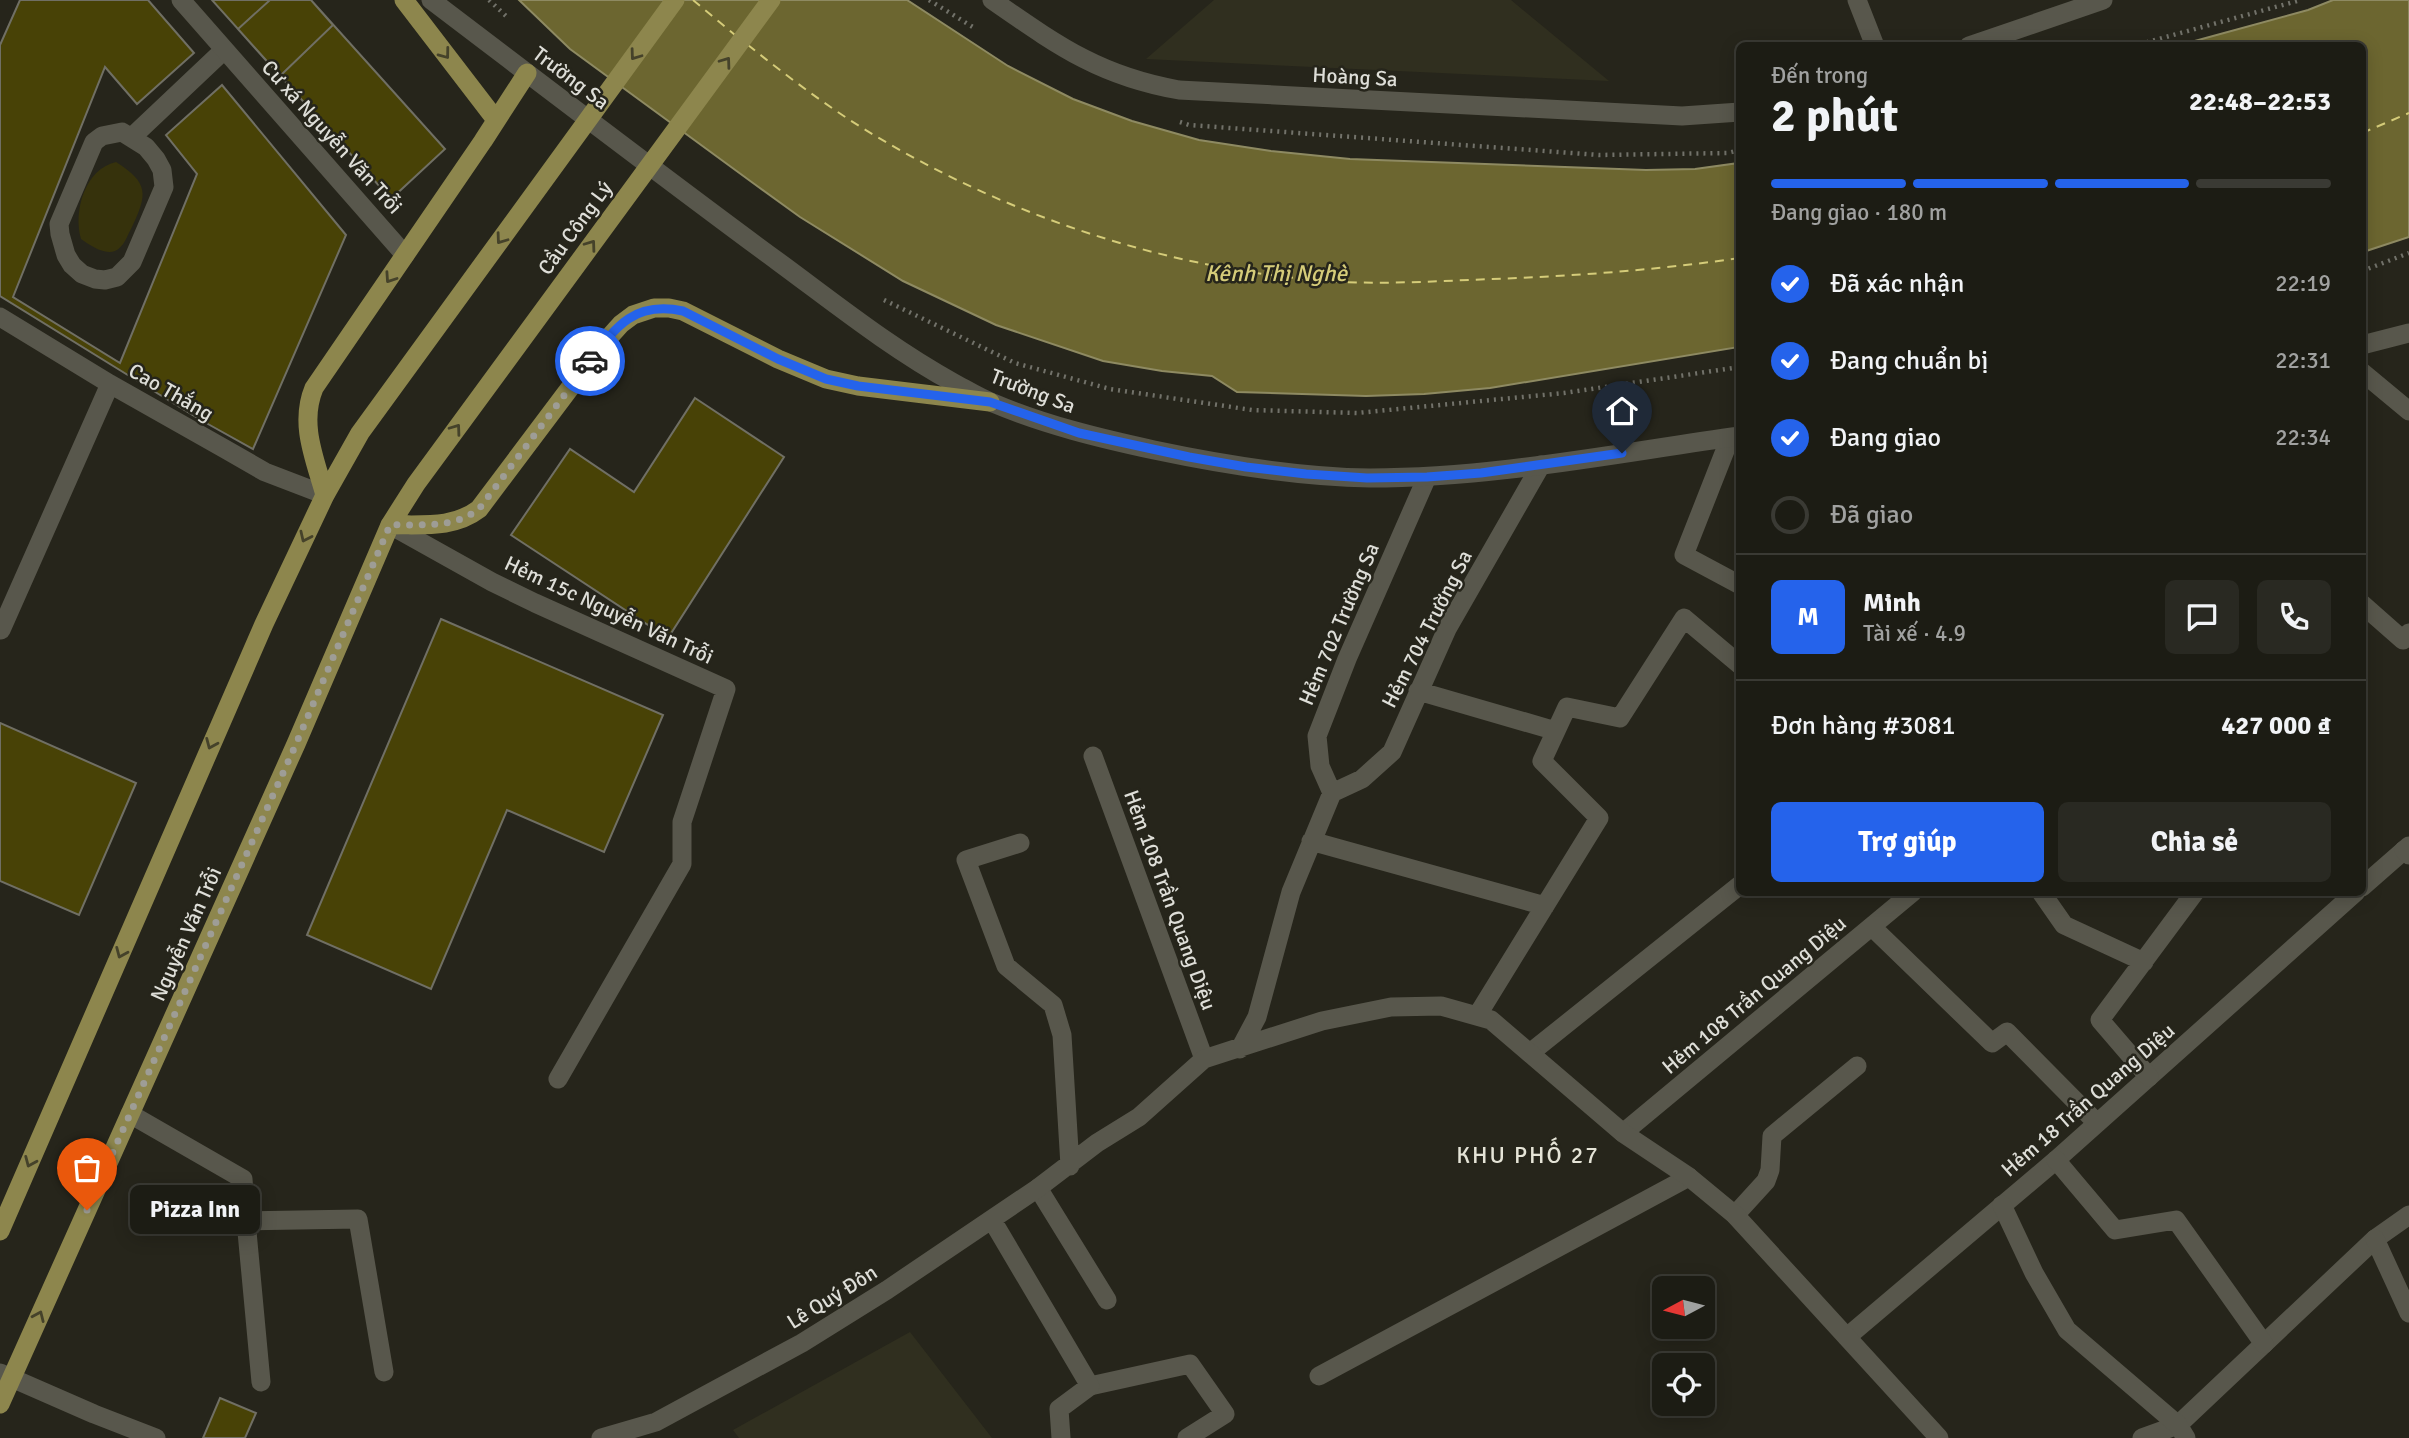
<!DOCTYPE html>
<html lang="vi">
<head>
<meta charset="utf-8">
<style>
	body { margin:0; font-family:Signika,sans-serif; background:#292922; color:#f1f3f6; height:100vh; display:flex; flex-direction:column; font-size:26px; white-space:nowrap }
	* { box-sizing:border-box; margin:0 }
	p { font-size:23px; color:#a0a1a0 }
	.icon { flex:none; width:38px; height:38px; fill:none; stroke:currentColor; stroke-width:2; stroke-linecap:round; stroke-linejoin:round }
	.map { position:relative; flex:1; overflow:hidden }
	.panel { position:absolute; left:1736px; top:42px; width:630px; height:854px; display:flex; flex-direction:column; background:#1c1c14; border-radius:10px; box-shadow:0 4px 18px #0003,0 0 0 2px #3a3a34 }
	.panel>* { flex:none }
	.needle { width:46px; rotate:263deg }
	.buttons { position:absolute; left:1652px; top:1276px; display:grid; gap:14px }
	.buttons a { display:grid; place-items:center; width:63px; height:63px; border-radius:10px; background:#1c1c14; box-shadow:0 4px 18px #0003,0 0 0 2px #3a3a34; font-size:35px }
	.pin { position:absolute; display:grid; place-items:center; width:60px; height:60px; color:#fff; margin:-72px -30px; border-radius:50% 50% 50% 0; rotate:-45deg; box-shadow:0 0 7px #0007 }
	.pin .icon { rotate:45deg }
	.courier { position:absolute; display:grid; place-items:center; width:70px; height:70px; margin:-35px; border:5px solid #2563eb; border-radius:50%; background:#fff; color:#222; box-shadow:0 2px 9px #0007 }
	.bubble { position:absolute; height:49px; border-radius:10px; background:#1c1c14; box-shadow:0 4px 18px #0003,0 0 0 2px #3a3a34; font-size:23px; font-weight:800; line-height:49px; text-align:center }
	.overview em { font-style:normal; font-weight:800 }
	.overview div { display:flex; flex-direction:column-reverse }
	.overview { display:flex; align-items:center; justify-content:space-between; height:119px; padding:0 35px }
	h1 { font-size:46px; font-weight:800; line-height:52px }
	.bar { display:grid; grid-template-columns:repeat(4,1fr); gap:10px 7px; align-content:center; height:84px; padding:0 35px }
	.bar i { height:9px; border-radius:5px; background:#3a3a34 }
	.bar .current { background:#2563eb }
	.bar p { grid-column:span 4 }
	.line { display:flex; align-items:center; gap:18px; padding:0 35px; border-top:2px solid #3a3a34 }
	.line div { flex:1 }
	.round { display:grid; place-items:center; flex:none; width:74px; height:74px; border-radius:10px; background:#292922 }
	ol { padding:0 35px; list-style:none }
	li { display:flex; align-items:center; gap:21px; height:77px }
	li p { margin-inline-start:auto }
	li .icon { padding:7px; border-radius:50%; background:#2563eb; color:#fff; stroke-width:4 }
	li:last-child { color:#a0a1a0 }
	li i { width:38px; height:38px; border:4px solid #3a3a34; border-radius:50% }
	.button { display:flex; gap:14px; margin-top:auto; padding:14px 35px }
	.button a { flex:1; height:80px; border-radius:10px; background:#2563eb; color:#fff; font-size:28px; font-weight:800; line-height:80px; text-align:center }
	.button a+a { background:#292922; color:#f1f3f6 }
	.map>svg:first-child { display:block }
</style>
</head>
<body>
<div class="map">
<svg width="2409" height="1438" viewBox="0 0 2409 1438">
	<rect width="100%" height="100%" fill="#26251b"/>
	<!-- built -->
	<path fill="#302f1f" d="M1214,0H1511L1609,81L1146,59Z
		M910,1332L992,1438H739L733,1430Z"/>
	<!-- green -->
	<path fill="#36320c" d="M116,162C149,183 148,194 131,229C127,236 124,247 115,251C103,255 90,245 81,239C73,211 85,169 116,162Z"/>
	<!-- water -->
	<path fill="#6c6630" stroke="#8e8a62" stroke-width="2" d="M519,0H907L1008,66L1073,99L1132,121L1199,140L1271,151L1350,159L1646,170L1695,169L1739,163V347L1490,388L1424,394L1366,396L1237,392L1212,376L1162,371L1103,361L996,325L903,281L800,217L753,183L570,49Z
		M2333,0H2409V237L2363,252L2362,46L2180,45L2308,10Z"/>
	<g fill="none" stroke-linecap="round" stroke-linejoin="round">
		<!-- ferry -->
		<path stroke="#d5cc79" stroke-width="2" stroke-dasharray="9 7" stroke-linecap="butt" d="M693,0L735,35
			M748,45C793,81 841,117 891,145C1025,222 1173,269 1327,281C1382,285 1437,281 1492,279C1575,276 1657,270 1740,258
			M2362,133L2409,113"/>
	</g>
	<!-- building -->
	<path fill="#484206" stroke="#706f64" stroke-width="2" d="M20,0H148L194,53L137,104L105,67L13,297L120,363L197,174L166,135L222,85L346,235L253,449L199,419L0,296V45Z
		M212,0H311L445,149L391,199Z
		M270,0H311L333,25L280,76L238,29Z
		M695,398L784,457L668,638L511,535L570,449L634,492Z
		M441,619L663,715L604,852L507,810L431,989L307,935Z
		M0,723L136,783L79,915L0,881Z
		M220,1398L256,1413L245,1438H203Z"/>
	<g fill="none" stroke-linecap="round" stroke-linejoin="round">
		<!-- path -->
		<path stroke="#72726a" stroke-width="4.5" stroke-dasharray="2 5" stroke-linecap="butt" d="M489,0L506,16
			M929,0L976,29
			M2133,46L2301,0
			M1180,122L1189,125L1599,155L1728,153L1740,150
			M2362,271L2409,253
			M884,300L1015,363L1110,389L1252,410L1357,413L1564,393L1740,367"/>
		<!-- service -->
		<path stroke="#58574c" stroke-width="19" d="M1857,0L1875,46
			M122,132L146,147L156,159L162,170L164,187L132,262L117,277L105,280L95,279L82,274L72,265L66,255L60,234L59,224L94,142L102,136Z
			M132,137L224,50
			M0,317L110,384L225,449L265,472L325,495
			M2362,372L2409,411
			M1,630L110,384
			M1093,756L1204,1059
			M2362,887L2409,846
			M1872,927L1992,1043L2007,1032L2097,1123
			M1530,1053L1740,885
			M1623,1133L1913,892
			M1038,1188L1107,1300
			M1735,1215L1766,1181L1770,1170L1772,1136L1857,1066
			M246,1221L261,1382
			M1847,1337L2056,1160L2356,892
			M1319,1376L1689,1177
			M1090,1386L1190,1364L1225,1414L1187,1438
			M2142,1438L2178,1425L2375,1239L2409,1215"/>
		<!-- minor -->
		<path stroke="#58574c" stroke-width="19" d="M181,0L405,255
			M1730,438L1684,555L1740,585
			M390,525L492,582L535,603L726,689L682,822V864L558,1079
			M2362,604L2403,640L2409,633
			M1418,691L1556,731
			M1332,793L1362,779L1392,752L1447,629L1541,465
			M1332,793L1320,766L1317,736L1347,659L1427,477
			M1311,841L1545,906
			M1020,843L966,860L1006,966L1053,1005L1062,1035L1070,1166
			M2404,850L2409,855
			M2041,892L2064,925L2144,962
			M1477,1016L1599,818L1542,761L1567,707L1620,718L1684,618L1740,665
			M1240,1049L1257,1017L1291,892L1332,793
			M2149,1077L2100,1020L2195,892
			M130,1114L243,1179L246,1221L358,1219L384,1372
			M2056,1160L2115,1230L2176,1220L2264,1344
			M2002,1205L2034,1273L2067,1330L2178,1425L2186,1438
			M992,1220L1090,1386L1059,1409L1061,1438
			M2375,1239L2409,1313
			M601,1438L656,1422L802,1343L887,1290L1038,1188L1097,1143L1139,1117L1204,1059L1322,1021L1391,1007L1441,1006L1491,1020L1623,1133L1689,1177L1735,1215L1939,1438"/>
		<!-- tertiary -->
		<path stroke="#58574c" stroke-width="19" d="M431,0C547,88 663,177 780,263C837,305 892,349 954,383C967,390 980,398 993,403C1045,425 1099,438 1154,450C1225,465 1298,477 1370,478C1494,478 1617,453 1740,436
			M992,0C1057,45 1099,76 1179,90L1682,116L1740,112
			M1969,46L2103,0
			M2362,345L2409,333
			M0,1373L94,1414L156,1438"/>
		<!-- primary -->
		<path stroke="#8d864d" stroke-width="19" d="M404,0L496,120
			M325,495C315,459 299,424 314,388L483,141L527,73
			M390,525C421,524 453,529 479,509L603,344L621,324L633,315L654,308H669L683,311L778,359L826,379L858,386L990,402
			M0,1231L264,624L325,495L360,433L675,0
			M0,1404L296,744L390,525L416,484L771,0"/>
	</g>
	<!-- one-way arrows -->
	<defs><path id="oneway-chevron" d="M-2-3.5L2.5 0L-2 3.5" fill="none" stroke-width="1.6" stroke-linecap="round" stroke-linejoin="round" transform="scale(1.75)"/></defs>
	<g stroke="#45422a">
		<use href="#oneway-chevron" transform="translate(445 54) rotate(53)"/>
		<use href="#oneway-chevron" transform="translate(635 55) rotate(126)"/>
		<use href="#oneway-chevron" transform="translate(726 62) rotate(-54)"/>
		<use href="#oneway-chevron" transform="translate(501 239) rotate(126)"/>
		<use href="#oneway-chevron" transform="translate(591 245) rotate(-54)"/>
		<use href="#oneway-chevron" transform="translate(390 278) rotate(124)"/>
		<use href="#oneway-chevron" transform="translate(456 429) rotate(-54)"/>
		<use href="#oneway-chevron" transform="translate(305 537) rotate(115)"/>
		<use href="#oneway-chevron" transform="translate(211 744) rotate(113)"/>
		<use href="#oneway-chevron" transform="translate(121 953) rotate(113)"/>
		<use href="#oneway-chevron" transform="translate(30 1162) rotate(113)"/>
		<use href="#oneway-chevron" transform="translate(39 1316) rotate(-66)"/>
	</g>
	<g fill="none" stroke-linecap="round" stroke-linejoin="round">
		<!-- done -->
		<path stroke="#9e9d96" stroke-width="7" stroke-dasharray="0 12.6" d="M87,1210L296,744L390,525C421,524 453,529 479,509L590,361"/>
		<!-- route -->
		<path stroke="#2563eb" stroke-width="9" d="M590,361C617,325 635,301 683,311L778,359L826,379L858,386L990,402L1079,433L1189,457L1246,467L1306,474L1367,478L1427,477L1481,473L1622,453"/>
	</g>
	<g text-anchor="middle" stroke-width="5" stroke-linejoin="round" paint-order="stroke">
		<!-- street labels -->
		<g font-size="21" fill="#deded8" stroke="#26251b">
			<text transform="translate(1355 77) rotate(3)" y="7">Hoàng Sa</text>
			<text transform="translate(571 78) rotate(37)" y="7">Trường Sa</text>
			<text transform="translate(332 137) rotate(48)" y="7">Cư xá Nguyễn Văn Trỗi</text>
			<text transform="translate(575 228) rotate(-54)" y="7">Cầu Công Lý</text>
			<text transform="translate(1033 391) rotate(21)" y="7">Trường Sa</text>
			<text transform="translate(171 392) rotate(30)" y="7">Cao Thắng</text>
			<text transform="translate(609 610) rotate(25)" y="7">Hẻm 15c Nguyễn Văn Trỗi</text>
			<text transform="translate(1339 624) rotate(-67)" y="7">Hẻm 702 Trường Sa</text>
			<text transform="translate(1427 629) rotate(-63)" y="7">Hẻm 704 Trường Sa</text>
			<text transform="translate(1170 900) rotate(70)" y="7">Hẻm 108 Trần Quang Diệu</text>
			<text transform="translate(186 934) rotate(-66)" y="7">Nguyễn Văn Trỗi</text>
			<text transform="translate(1754 995) rotate(-40)" y="7">Hẻm 108 Trần Quang Diệu</text>
			<text transform="translate(2088 1100) rotate(-41)" y="7">Hẻm 18 Trần Quang Diệu</text>
			<text transform="translate(832 1297) rotate(-32)" y="7">Lê Quý Ðôn</text>
		</g>
		<!-- water labels -->
		<g font-size="23" font-style="italic" fill="#d5cc79" stroke="#26251b">
			<text x="1276" y="281">Kênh Thị Nghè</text>
		</g>
		<!-- neighbourhood labels -->
		<g font-size="23" letter-spacing="2" fill="#e5e4d7" stroke="#26251b">
			<text x="1528" y="1163">KHU PHỐ 27</text>
		</g>
	</g>
</svg>
<div class="buttons">
<a><svg class="needle" viewBox="-14 -14 28 28"><path d="M0-13l5 13h-10z" fill="#e53935"/><path d="M0 13l5-13h-10z" fill="#a0a1a0"/></svg></a>
<a><svg class="icon" aria-label="locate" viewBox="0 0 24 24"><circle cx="12" cy="12" r="6"/><path d="M12 2v4M12 18v4M2 12h4M18 12h4"/></svg></a>
</div>
<div class="pin" style="left:87px;top:1210px;background:#ea580c"><svg class="icon" aria-label="bag" viewBox="0 0 24 24"><path d="M5 8h14l-1 12H6zM9 8a3 3 0 0 1 6 0"/></svg></div>
<div class="pin" style="left:1622px;top:453px;background:#1f2937"><svg class="icon" aria-label="home" viewBox="0 0 24 24"><path d="M3 11l9-7 9 7M6 9v11h12V9"/></svg></div>
<div class="courier" style="left:590px;top:361px"><svg class="icon" aria-label="car" viewBox="0 0 24 24"><path d="M5 17H2v-5l4-1 3-4h7l3 4 3 1v5h-3M9 17h6M6 11h13"/><circle cx="7" cy="17" r="2"/><circle cx="17" cy="17" r="2"/></svg></div>
<div class="bubble" style="left:130px;top:1185px;width:130px">Pizza Inn</div>
<section class="panel">
<div class="overview"><div><h1>2 phút</h1><p>Đến trong</p></div><em>22:48–22:53</em></div>
<div class="bar"><i class="current"></i><i class="current"></i><i class="current"></i><i></i><p>Đang giao · 180 m</p></div>
<ol>
<li><svg class="icon" aria-label="check" viewBox="0 0 24 24"><path d="M5 12l5 5 9-10"/></svg>Đã xác nhận<p>22:19</p></li>
<li><svg class="icon" aria-label="check" viewBox="0 0 24 24"><path d="M5 12l5 5 9-10"/></svg>Đang chuẩn bị<p>22:31</p></li>
<li><svg class="icon" aria-label="check" viewBox="0 0 24 24"><path d="M5 12l5 5 9-10"/></svg>Đang giao<p>22:34</p></li>
<li><i></i>Đã giao</li>
</ol>
<div class="line" style="height:126px"><b class="round" style="background:#2563eb;color:#fff">M</b><div><b>Minh</b><p>Tài xế · 4.9</p></div><a class="round"><svg class="icon" aria-label="chat" viewBox="0 0 24 24"><path d="M4 5h16v11H9l-5 4z"/></svg></a><a class="round"><svg class="icon" aria-label="phone" viewBox="0 0 24 24"><path d="M5 4h4l2 5-3 2q2 4 5 5l2-3 5 2v4C11 20 4 13 5 4z"/></svg></a></div>
<div class="line" style="height:91px"><div>Đơn hàng #3081</div><b>427 000 ₫</b></div>
<div class="button"><a>Trợ giúp</a><a>Chia sẻ</a></div>
</section>
</div>
</body>
</html>
